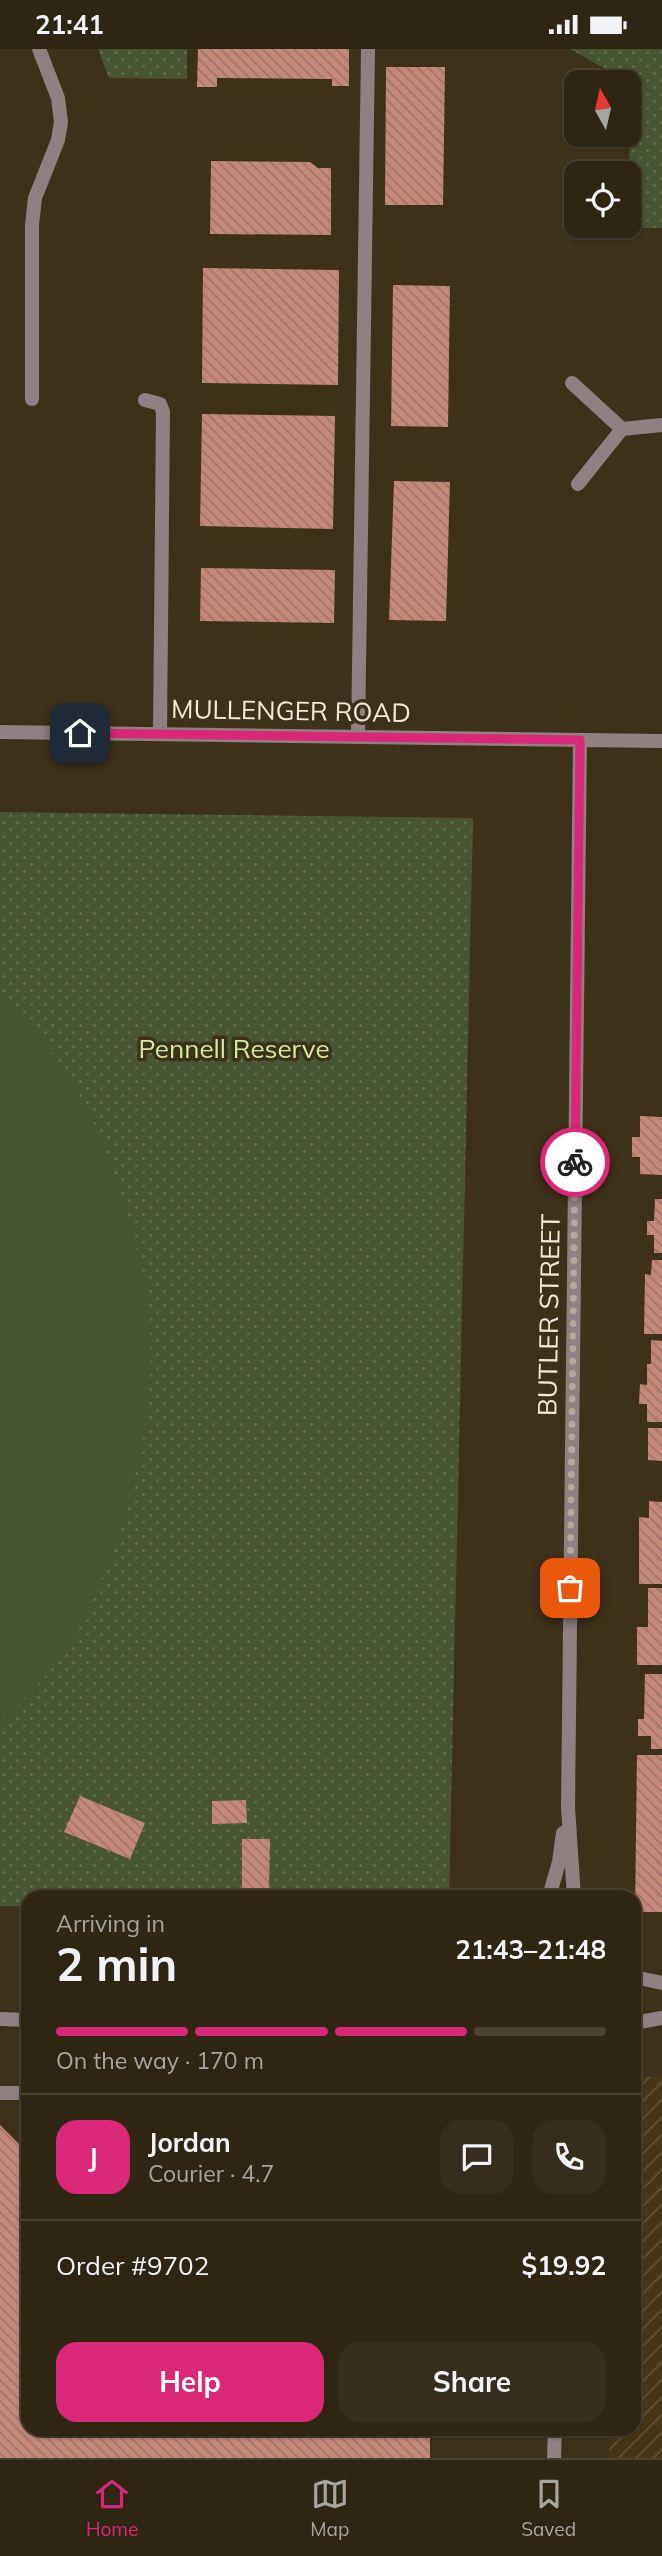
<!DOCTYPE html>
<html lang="en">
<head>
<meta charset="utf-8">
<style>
	body { margin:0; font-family:Mulish,sans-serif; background:#362d1c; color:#f1f3f6; height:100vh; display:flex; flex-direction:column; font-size:26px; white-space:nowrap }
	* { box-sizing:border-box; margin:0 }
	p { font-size:23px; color:#a7a5a0 }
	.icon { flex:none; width:38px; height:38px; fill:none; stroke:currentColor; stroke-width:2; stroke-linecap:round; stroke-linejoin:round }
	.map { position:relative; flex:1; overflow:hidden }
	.sheet { position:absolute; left:21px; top:1841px; width:620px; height:546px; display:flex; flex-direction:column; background:#2e2513; border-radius:21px; box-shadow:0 2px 5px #0004,0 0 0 2px #494233 }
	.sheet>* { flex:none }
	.needle { width:46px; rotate:352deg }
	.tools { position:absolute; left:564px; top:21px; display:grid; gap:14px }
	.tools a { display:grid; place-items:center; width:77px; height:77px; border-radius:14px; background:#2e2513; box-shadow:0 2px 5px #0004,0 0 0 2px #494233; font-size:35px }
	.pin { position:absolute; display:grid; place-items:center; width:60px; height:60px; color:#fff; margin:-30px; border-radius:14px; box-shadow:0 4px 10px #0006 }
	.courier { position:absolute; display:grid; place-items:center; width:70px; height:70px; margin:-35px; border:5px solid #db2777; border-radius:50%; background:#fff; color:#222; box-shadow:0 2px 9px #0007 }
	.summary em { font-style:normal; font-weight:700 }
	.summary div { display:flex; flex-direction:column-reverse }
	.summary { display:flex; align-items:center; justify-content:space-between; height:119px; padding:0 35px }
	h1 { font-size:46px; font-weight:700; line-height:52px }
	.bar { display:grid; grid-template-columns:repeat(4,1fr); gap:10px 7px; align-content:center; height:84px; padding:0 35px }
	.bar i { height:9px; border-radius:5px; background:#494233 }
	.bar .active { background:#db2777 }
	.bar p { grid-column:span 4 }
	.line { display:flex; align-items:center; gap:18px; padding:0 35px; border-top:2px solid #494233 }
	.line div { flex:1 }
	.round { display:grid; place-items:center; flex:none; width:74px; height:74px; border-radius:21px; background:#362d1c }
	.action { display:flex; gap:14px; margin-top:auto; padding:14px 35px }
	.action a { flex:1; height:80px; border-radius:21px; background:#db2777; color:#fff; font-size:28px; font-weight:700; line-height:80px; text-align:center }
	.action a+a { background:#362d1c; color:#f1f3f6 }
	.status { display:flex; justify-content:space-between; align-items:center; height:49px; padding:0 35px; background:#2e2513; direction:ltr }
	.status svg { height:19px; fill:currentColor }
	.tab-bar { display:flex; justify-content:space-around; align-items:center; height:98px; border-top:2px solid #494233; background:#2e2513; font-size:19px; color:#a7a5a0 }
	.tab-bar a { display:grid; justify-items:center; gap:4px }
	.tab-bar .active { color:#db2777 }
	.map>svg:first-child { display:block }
</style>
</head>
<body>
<div class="status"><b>21:41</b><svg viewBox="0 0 49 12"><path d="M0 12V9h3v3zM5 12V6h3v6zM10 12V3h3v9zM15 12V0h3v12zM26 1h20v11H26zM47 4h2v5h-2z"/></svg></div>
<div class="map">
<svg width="662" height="2409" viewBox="0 0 662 2409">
	<defs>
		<pattern id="industrial-furrows" width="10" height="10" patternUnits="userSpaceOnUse" patternTransform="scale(1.75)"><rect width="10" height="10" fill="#473616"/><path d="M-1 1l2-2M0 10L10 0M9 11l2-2" fill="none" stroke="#625337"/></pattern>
		<pattern id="grass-dots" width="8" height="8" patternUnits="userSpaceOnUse" patternTransform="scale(1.75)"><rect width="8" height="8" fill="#475532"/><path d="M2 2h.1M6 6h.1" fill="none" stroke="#626d4f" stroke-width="1.8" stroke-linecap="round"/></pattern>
		<pattern id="building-back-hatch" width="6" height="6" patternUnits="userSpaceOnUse" patternTransform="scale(1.75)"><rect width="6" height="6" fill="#c48878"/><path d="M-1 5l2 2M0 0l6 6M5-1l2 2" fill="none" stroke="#9f7468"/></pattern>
	</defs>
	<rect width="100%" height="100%" fill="#3e3119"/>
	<!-- industrial -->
	<path fill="url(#industrial-furrows)" d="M634,2028H662V2409H609L610,2380H634Z"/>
	<!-- grass -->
	<path fill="url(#grass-dots)" d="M98,0H187V30L109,29Z
		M570,0H662V179H629L630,34Z
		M0,763L473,769L449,1848H28V1857H0Z"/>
	<!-- pitch -->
	<path fill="#475532" d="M0,946C61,1000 98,1070 121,1147C133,1185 145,1225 149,1265C158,1372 125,1497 72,1590C54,1621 26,1649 0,1674Z"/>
	<!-- building -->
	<path fill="url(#building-back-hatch)" d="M198,0H349V37H332V30L217,29V38H197Z
		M386,18H445L443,156H385Z
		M211,112L310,113L318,119H331V186L210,185Z
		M203,219L339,221L338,336L202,334Z
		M393,236L450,237L448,378L391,377Z
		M202,365L335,367L333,480L200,477Z
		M394,432L450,433L446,572L389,571Z
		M201,519L335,521L334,574L200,572Z
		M640,1067L662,1068V1126L640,1125V1108H632V1088H640Z
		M655,1150H662V1204H654V1186H647V1172H654Z
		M652,1211H662V1285H644L645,1225L651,1226Z
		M651,1291L662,1292V1373H647V1355H639L640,1335L647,1336V1315H651Z
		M648,1379H662V1412L648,1411Z
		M649,1452L662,1453V1535H639V1468L649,1469Z
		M648,1539H662V1616H637V1578H648Z
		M645,1625H662V1700H651V1687H638V1670H644Z
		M637,1706H662V1863H635Z
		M80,1747L145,1774L130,1810L64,1783Z
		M246,1751L247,1774L212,1775V1752Z
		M242,1790H270L269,1840L242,1839Z
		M0,2076L22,2098H28V2380H430V2409H0Z"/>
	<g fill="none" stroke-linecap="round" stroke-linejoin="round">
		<!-- service -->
		<path stroke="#8f8081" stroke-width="14" d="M32,350V176L35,149L58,91L61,73L58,49L39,0
			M145,351L160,355L163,363L160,685
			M358,688L368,0
			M0,2044H28"/>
		<!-- minor -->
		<path stroke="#8f8081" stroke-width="14" d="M572,334L622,380L578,435
			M622,380L662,376
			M0,683L662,692
			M549,1848L559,1813L563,1784
			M574,1848L568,1758L580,691
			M634,1928L662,1934
			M0,1970L28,1971
			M634,1974L662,1969
			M554,2409L555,2380"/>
	</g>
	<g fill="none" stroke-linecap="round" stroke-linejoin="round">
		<!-- done -->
		<path stroke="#b3a997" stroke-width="7" stroke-dasharray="0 12.6" d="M570,1539L575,1113"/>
		<!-- route -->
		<path stroke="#db2777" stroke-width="9" d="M80,684L580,691L575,1113"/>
	</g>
	<g text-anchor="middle" stroke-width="7" stroke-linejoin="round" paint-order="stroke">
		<!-- street labels -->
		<g font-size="26" fill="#f2e9db" stroke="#3e3119">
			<text transform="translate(291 662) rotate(1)" y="9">MULLENGER ROAD</text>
			<text transform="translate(549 1266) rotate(-89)" y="9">BUTLER STREET</text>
		</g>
		<!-- park labels -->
		<g font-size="26" fill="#cfee9f" stroke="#3e3119">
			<text x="234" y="1009">Pennell Reserve</text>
		</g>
	</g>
</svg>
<div class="tools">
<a><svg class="needle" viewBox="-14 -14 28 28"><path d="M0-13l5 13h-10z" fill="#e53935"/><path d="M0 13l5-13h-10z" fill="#a7a5a0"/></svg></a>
<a><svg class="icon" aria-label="locate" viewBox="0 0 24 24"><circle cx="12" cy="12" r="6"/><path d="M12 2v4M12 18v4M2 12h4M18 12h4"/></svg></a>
</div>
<div class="pin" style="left:570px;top:1539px;background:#ea580c"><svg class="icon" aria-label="bag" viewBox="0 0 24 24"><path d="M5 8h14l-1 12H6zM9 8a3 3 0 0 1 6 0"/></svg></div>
<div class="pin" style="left:80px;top:684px;background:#1f2937"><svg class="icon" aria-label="home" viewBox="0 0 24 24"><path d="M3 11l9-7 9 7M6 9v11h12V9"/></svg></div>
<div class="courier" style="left:575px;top:1113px"><svg class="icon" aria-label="bike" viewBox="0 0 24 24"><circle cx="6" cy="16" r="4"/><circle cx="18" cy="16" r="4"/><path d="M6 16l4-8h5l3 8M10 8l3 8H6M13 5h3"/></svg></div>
<section class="sheet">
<div class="summary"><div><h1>2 min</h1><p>Arriving in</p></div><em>21:43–21:48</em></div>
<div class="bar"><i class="active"></i><i class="active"></i><i class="active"></i><i></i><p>On the way · 170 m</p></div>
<div class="line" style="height:126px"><b class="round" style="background:#db2777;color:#fff">J</b><div><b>Jordan</b><p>Courier · 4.7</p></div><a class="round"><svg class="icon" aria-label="chat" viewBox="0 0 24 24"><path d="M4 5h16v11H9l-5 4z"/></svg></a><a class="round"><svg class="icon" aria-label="phone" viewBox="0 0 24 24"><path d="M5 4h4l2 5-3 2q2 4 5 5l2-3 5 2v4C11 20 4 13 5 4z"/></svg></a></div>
<div class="line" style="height:91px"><div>Order #9702</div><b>$19.92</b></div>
<div class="action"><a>Help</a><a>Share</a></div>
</section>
</div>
<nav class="tab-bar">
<a class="active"><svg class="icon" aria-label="home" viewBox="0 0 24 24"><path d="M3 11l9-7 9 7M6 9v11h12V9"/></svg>Home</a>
<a><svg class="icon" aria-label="map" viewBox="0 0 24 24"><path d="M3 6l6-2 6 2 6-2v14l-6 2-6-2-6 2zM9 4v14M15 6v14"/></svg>Map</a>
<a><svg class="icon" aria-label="saved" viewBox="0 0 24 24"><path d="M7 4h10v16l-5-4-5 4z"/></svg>Saved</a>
</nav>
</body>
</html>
